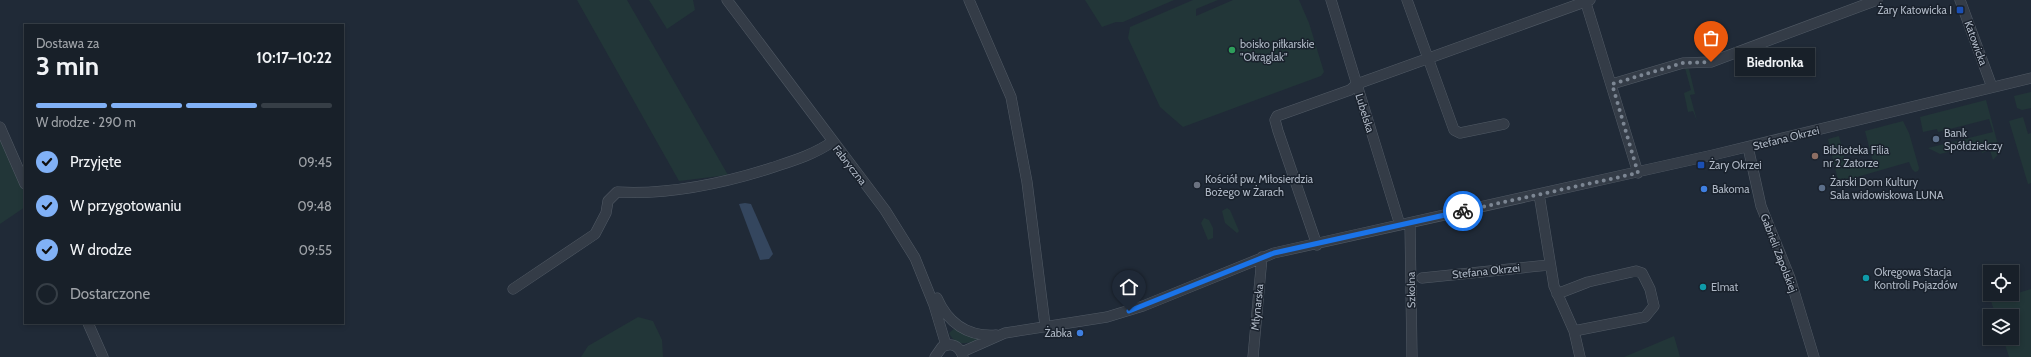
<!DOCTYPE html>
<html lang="pl">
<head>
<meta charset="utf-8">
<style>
	body { margin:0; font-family:Cabin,sans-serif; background:#252d35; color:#f1f3f6; height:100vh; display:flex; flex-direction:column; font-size:15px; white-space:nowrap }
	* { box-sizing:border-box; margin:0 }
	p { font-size:13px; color:#9fa3a8 }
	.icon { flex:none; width:22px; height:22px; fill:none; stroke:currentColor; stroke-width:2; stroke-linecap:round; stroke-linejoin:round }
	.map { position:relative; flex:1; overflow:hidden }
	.drawer { position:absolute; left:24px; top:24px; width:320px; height:300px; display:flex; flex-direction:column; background:#182029; border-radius:0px; box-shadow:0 2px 6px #0003,0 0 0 1px #363e46 }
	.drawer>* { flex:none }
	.fabs { position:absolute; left:1983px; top:265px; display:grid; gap:8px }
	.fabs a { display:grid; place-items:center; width:36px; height:36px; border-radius:0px; background:#182029; box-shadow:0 2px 6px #0003,0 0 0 1px #363e46; font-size:20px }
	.pin { position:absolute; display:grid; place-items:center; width:34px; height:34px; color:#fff; margin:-41px -17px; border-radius:50% 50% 50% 0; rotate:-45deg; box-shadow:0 0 4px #0007 }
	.pin .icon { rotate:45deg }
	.courier { position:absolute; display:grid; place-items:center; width:40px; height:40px; margin:-20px; border:3px solid #1a73e8; border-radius:50%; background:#fff; color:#222; box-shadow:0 1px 5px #0007 }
	.bubble { position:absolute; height:28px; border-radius:0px; background:#182029; box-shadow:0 2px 6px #0003,0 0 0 1px #363e46; font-size:13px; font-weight:800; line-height:28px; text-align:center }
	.head em { font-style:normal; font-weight:800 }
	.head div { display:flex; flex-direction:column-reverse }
	.head { display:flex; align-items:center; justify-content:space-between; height:68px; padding:0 12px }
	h1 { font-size:26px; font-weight:800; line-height:30px }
	.bar { display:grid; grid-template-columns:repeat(4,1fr); gap:6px 4px; align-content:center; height:48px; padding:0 12px }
	.bar i { height:5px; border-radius:3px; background:#363e46 }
	.bar .on { background:#81b1f6 }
	.bar p { grid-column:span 4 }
	ol { padding:0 12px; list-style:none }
	li { display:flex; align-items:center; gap:12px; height:44px }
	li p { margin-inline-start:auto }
	li .icon { padding:4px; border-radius:50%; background:#81b1f6; color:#111; stroke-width:4 }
	li:last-child { color:#9fa3a8 }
	li i { width:22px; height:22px; border:2px solid #363e46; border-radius:50% }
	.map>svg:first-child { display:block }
</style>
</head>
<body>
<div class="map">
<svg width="2031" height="357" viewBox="0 0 2031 357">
	<rect width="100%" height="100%" fill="#202a37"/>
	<!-- green -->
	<path fill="#223638" d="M577,0H627L728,175L679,181Z
		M649,0H693L695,10L667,29Z
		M1085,0H1174L1123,22H1116L1102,27Z
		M1193,0H1218L1196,9V16L1233,0H1299L1309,23L1324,72L1321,76L1183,127L1160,107L1128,38L1130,27Z
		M1685,68L1689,69L1695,94L1690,95L1697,121L1693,111L1688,112L1684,93L1691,90Z
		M2031,92V108L2022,110L2017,108L2014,96Z
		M1986,100L1997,141L2003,149L1993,160L1990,150L1982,153L1979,144L1940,154L1928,148L1993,132L1989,119L1938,132L1937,129L1923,132L1920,117Z
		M2023,117L2028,134L2031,133V183L2028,184L2009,121Z
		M1903,121L1909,133L1919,168L1918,171L1915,172L1912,169L1909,162L1857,177V180L1839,184L1828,139L1839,136L1847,169L1873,162L1865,131Z
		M0,138L25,191V207L0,224Z
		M1227,208L1230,210L1239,231L1237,233L1225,223L1222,211Z
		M1204,218L1209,220L1213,228V238L1208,240L1201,223Z
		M2031,289V357H2009L2003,338H2012V316H1996L1991,301Z
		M638,317L653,321L662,340L663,357H581L588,346Z
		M955,328L980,339C968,344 956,347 949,333Z
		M1674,336L1680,357H1624Z"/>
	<!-- water -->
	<path fill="#34465e" d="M745,203L751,204L773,254L769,259L760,260L739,204Z"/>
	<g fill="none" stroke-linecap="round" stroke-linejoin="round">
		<!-- minor casing -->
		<g stroke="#515a65" stroke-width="11">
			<path id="minor" d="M727,0L885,210L915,258L934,305L946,345
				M969,0L1011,97L1027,182L1045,325
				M1331,0L1400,225
				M1407,0L1454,130L1460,133L1504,124
				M1585,0L1638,173
				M1960,0L1992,87
				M1612,84L1683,63L1711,62L1877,0
				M0,127L25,184
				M1748,147L1761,206L1790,278L1814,357
				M1539,194L1554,286L1574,331L1580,357
				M1410,223L1412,357
				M1317,245L1278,131L1275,120L1277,116L1350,90L1357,84L1590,0
				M1422,278L1549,265
				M513,289L595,234L606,213L608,201L617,192C670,195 721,184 771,168C792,161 813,155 832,142
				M1557,294L1588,282L1636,271L1642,273L1650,289L1654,306L1645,317L1574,331
				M937,298C948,323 968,337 996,335
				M88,323L103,357
				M962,352L1005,333L1107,317L1143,306L1274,253L1713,155L2031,78
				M935,357L942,347C952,342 960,346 963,357
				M1253,357L1262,257"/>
		</g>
		<!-- minor -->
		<use href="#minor" stroke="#343c47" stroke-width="10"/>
	</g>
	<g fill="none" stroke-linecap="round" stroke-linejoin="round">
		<!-- done -->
		<path stroke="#7c8693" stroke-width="4" stroke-dasharray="0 7.2" d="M1463,211L1638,173L1612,84L1683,63L1711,62"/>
		<!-- route -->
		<path stroke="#1a73e8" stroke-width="5" d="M1129,311L1274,253L1463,211"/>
	</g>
	<!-- markers -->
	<g fill="#1a4fb4" stroke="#19212c" stroke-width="1.5">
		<rect x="1956" y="6" width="8" height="8" rx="2"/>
		<rect x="1697" y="161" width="8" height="8" rx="2"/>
	</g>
	<circle fill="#2e9e5b" stroke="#19212c" stroke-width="1.5" cx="1232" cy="50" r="4"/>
	<g fill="#5c6f8a" stroke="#19212c" stroke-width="1.5">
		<circle cx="1936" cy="139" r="4"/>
		<circle cx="1822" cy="188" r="4"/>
	</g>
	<circle fill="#8d6e63" stroke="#19212c" stroke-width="1.5" cx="1815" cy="156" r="4"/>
	<circle fill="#6b7280" stroke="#19212c" stroke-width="1.5" cx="1197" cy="185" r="4"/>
	<g fill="#3f7fe0" stroke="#19212c" stroke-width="1.5">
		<circle cx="1704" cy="189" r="4"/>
		<circle cx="1080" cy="333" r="4"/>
	</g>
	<g fill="#0f9aa8" stroke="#19212c" stroke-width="1.5">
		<circle cx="1866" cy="278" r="4"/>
		<circle cx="1703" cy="287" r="4"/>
	</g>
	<g text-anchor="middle" stroke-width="3" stroke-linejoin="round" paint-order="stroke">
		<!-- poi labels -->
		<g font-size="11" fill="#aeb7c4" stroke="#19212c" text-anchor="start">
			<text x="1952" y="14" text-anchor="end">Żary Katowicka I</text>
			<text x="1240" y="48">boisko piłkarskie<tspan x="1240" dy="13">"Okrąglak"</tspan></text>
			<text x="1944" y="137">Bank<tspan x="1944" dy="13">Spółdzielczy</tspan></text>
			<text x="1823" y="154">Biblioteka Filia<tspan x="1823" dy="13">nr 2 Zatorze</tspan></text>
			<text x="1709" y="169">Żary Okrzei</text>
			<text x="1205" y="183">Kościół pw. Miłosierdzia<tspan x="1205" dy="13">Bożego w Żarach</tspan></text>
			<text x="1830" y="186">Żarski Dom Kultury<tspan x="1830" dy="13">Sala widowiskowa LUNA</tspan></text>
			<text x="1712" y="193">Bakoma</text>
			<text x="1874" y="276">Okręgowa Stacja<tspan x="1874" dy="13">Kontroli Pojazdów</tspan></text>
			<text x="1711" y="291">Elmat</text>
			<text x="1072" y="337" text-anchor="end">Żabka</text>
		</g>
		<!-- street labels -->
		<g font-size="11" fill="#aeb7c4" stroke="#19212c">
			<text transform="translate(1976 43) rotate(70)" y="4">Katowicka</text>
			<text transform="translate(1365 113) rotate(73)" y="4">Lubelska</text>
			<text transform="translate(1786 138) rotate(-14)" y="4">Stefana Okrzei</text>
			<text transform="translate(850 165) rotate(52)" y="4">Fabryczna</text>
			<text transform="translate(1779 253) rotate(69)" y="4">Gabrieli Zapolskiej</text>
			<text transform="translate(1486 271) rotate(-6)" y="4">Stefana Okrzei</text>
			<text transform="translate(1411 290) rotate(-91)" y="4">Szkolna</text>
			<text transform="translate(1257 307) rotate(-84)" y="4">Młynarska</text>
		</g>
	</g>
</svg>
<div class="fabs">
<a><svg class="icon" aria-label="locate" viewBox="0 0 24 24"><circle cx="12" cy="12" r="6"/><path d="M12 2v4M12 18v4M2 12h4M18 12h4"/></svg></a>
<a><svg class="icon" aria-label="layers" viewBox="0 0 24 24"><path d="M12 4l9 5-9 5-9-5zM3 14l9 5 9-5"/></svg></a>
</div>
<div class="pin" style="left:1711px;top:62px;background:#ea580c"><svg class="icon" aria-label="bag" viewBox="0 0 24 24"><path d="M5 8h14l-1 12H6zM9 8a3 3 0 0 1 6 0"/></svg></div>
<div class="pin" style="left:1129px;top:311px;background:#1f2937"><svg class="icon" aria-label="home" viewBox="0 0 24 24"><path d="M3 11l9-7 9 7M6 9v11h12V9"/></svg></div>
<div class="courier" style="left:1463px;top:211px"><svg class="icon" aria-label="bike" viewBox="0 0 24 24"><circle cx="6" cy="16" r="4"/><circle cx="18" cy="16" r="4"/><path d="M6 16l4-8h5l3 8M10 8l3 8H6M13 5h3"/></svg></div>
<div class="bubble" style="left:1735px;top:48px;width:80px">Biedronka</div>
<section class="drawer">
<div class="head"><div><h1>3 min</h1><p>Dostawa za</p></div><em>10:17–10:22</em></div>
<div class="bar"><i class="on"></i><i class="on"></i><i class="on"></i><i></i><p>W drodze · 290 m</p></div>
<ol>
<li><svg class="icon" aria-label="check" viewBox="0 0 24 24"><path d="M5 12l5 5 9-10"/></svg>Przyjęte<p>09:45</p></li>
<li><svg class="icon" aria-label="check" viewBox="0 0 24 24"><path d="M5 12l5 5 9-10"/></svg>W przygotowaniu<p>09:48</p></li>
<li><svg class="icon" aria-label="check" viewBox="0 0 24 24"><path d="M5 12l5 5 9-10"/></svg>W drodze<p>09:55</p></li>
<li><i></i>Dostarczone</li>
</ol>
</section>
</div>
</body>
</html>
